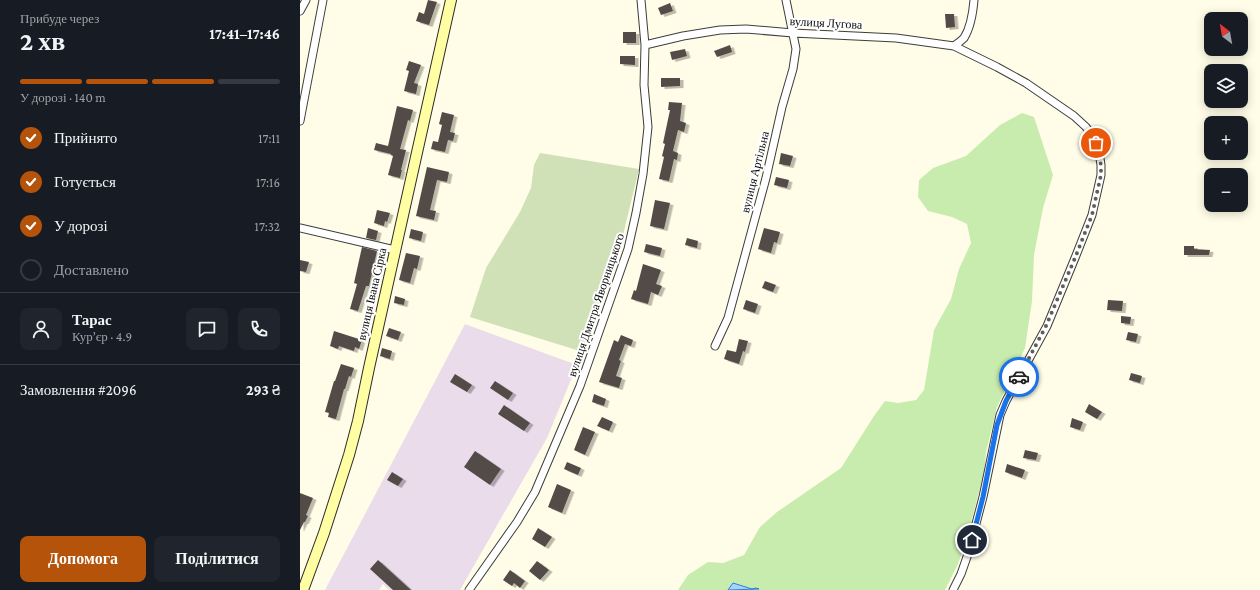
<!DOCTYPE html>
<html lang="uk">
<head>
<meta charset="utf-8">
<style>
	body { margin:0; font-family:"Crimson Pro",serif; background:#20242c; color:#f1f3f6; height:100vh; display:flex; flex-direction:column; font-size:15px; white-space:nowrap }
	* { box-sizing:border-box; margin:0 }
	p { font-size:13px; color:#9ea1a6 }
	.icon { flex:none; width:22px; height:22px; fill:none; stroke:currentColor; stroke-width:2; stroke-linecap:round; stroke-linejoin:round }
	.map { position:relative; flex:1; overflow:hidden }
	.sheet { display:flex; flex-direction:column; background:#171b24; width:300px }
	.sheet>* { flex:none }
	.needle { width:26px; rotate:329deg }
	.controls { position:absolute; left:904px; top:12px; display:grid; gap:8px }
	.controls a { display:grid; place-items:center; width:44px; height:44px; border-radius:8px; background:#171b24; box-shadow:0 2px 10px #0003; font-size:20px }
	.pin { position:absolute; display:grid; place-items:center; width:34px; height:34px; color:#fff; margin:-17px; border:2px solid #fff; border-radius:50%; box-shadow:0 1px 4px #0007 }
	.courier { position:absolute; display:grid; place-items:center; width:40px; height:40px; margin:-20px; border:3px solid #1a73e8; border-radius:50%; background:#fff; color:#222; box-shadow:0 1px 5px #0007 }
	.overview em { font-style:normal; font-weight:700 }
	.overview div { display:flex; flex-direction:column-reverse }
	.overview { display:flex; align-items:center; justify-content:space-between; height:68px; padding:0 20px }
	h1 { font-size:26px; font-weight:700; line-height:30px }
	.bar { display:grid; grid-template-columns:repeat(4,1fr); gap:6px 4px; align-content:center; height:48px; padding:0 20px }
	.bar i { height:5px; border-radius:3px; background:#363941 }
	.bar .on { background:#b45309 }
	.bar p { grid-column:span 4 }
	.line { display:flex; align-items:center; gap:10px; padding:0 20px; border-top:1px solid #363941 }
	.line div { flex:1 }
	.round { display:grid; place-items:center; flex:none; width:42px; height:42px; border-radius:8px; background:#20242c }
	ol { padding:0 20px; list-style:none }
	li { display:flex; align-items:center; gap:12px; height:44px }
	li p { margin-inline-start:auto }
	li .icon { padding:4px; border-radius:50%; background:#b45309; color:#fff; stroke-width:4 }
	li:last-child { color:#9ea1a6 }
	li i { width:22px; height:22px; border:2px solid #363941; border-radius:50% }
	.button { display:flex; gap:8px; margin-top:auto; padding:8px 20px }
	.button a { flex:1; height:46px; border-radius:8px; background:#b45309; color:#fff; font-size:16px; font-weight:700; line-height:46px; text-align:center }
	.button a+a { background:#20242c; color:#f1f3f6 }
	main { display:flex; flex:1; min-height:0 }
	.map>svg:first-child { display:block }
</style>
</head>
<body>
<main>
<section class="sheet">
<div class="overview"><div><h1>2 хв</h1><p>Прибуде через</p></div><em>17:41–17:46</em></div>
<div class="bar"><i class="on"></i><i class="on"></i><i class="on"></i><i></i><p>У дорозі · 140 m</p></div>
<ol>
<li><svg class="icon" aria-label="check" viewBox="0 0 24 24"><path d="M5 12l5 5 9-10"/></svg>Прийнято<p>17:11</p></li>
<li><svg class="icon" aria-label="check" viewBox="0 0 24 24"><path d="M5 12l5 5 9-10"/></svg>Готується<p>17:16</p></li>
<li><svg class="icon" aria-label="check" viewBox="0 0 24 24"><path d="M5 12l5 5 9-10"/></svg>У дорозі<p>17:32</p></li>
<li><i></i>Доставлено</li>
</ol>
<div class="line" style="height:72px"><a class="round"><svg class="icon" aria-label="person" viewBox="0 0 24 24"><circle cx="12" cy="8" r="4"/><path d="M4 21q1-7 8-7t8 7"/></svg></a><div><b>Тарас</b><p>Кур’єр · 4.9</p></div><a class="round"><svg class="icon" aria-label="chat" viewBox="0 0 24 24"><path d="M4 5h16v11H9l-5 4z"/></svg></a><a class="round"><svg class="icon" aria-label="phone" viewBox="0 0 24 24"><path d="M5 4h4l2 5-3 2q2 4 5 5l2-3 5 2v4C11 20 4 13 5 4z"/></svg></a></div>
<div class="line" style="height:52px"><div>Замовлення #2096</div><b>293 ₴</b></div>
<div class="button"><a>Допомога</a><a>Поділитися</a></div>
</section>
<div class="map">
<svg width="960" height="590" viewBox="0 0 960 590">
	<defs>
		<filter id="shadow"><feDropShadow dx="3.5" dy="2" stdDeviation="0" flood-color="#0004"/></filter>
	</defs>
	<rect width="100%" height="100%" fill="#fffde7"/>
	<!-- industrial -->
	<path fill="#eadcea" d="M165,324L277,365L247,438L160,590H89L83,584L79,590H25Z"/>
	<!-- green -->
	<path fill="#c8ecae" d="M722,113L734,117L753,175L743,208L734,255L732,301L725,348L697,407L686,452L684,473L666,541L658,564L645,590H378L388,575L408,562L423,563L444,555L460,527L477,512L541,468L574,416L585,401L598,403L616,400L624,390L634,330L651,299L659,269L671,243L667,224L652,217L628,211L618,197L619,180L633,168L666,156L700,125Z"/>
	<!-- cemetery -->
	<path fill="#d0e1b7" d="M240,153L339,169L323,235L312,275L283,352L170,317L186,268L220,212L231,188L234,165Z"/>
	<!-- water -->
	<path fill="#a6d3fc" stroke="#2781d9" d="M433,583L452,589L456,588L459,589L428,590Z"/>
	<!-- building -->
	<path fill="#534c46" filter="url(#shadow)" d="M128,0L137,2L129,25L116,21L119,12L124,14Z
		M370,3L373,11L361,15L358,8Z
		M645,14H654L655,27L646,28Z
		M323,32H336V43H323Z
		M430,45L432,52L417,57L414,51Z
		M385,49L387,56L372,60L370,52Z
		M320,56H335V65L320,64Z
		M109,61L121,65L114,83L118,84L116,94L104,91L109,71L106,70Z
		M361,78H380V86L361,87Z
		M369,102L382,103L380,121L386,123L384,132L378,130L373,151L378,153L377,160L374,159L369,181L359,179L364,157L362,156L365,144L363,143L370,110H368Z
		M97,106L113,110L110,121L108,120L100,149L106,150L101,170H102L100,178L88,175L93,156L91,155V154L74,150L76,143L88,146Z
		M142,112L154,115L150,132L155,133L153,141L148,140L145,152L131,149L133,141L138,142L142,125L139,124Z
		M481,153L493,156L490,166L479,164Z
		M127,167L149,172L147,182L137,180L130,210L136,211L134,220L116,216Z
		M476,177L489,180L487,188L474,185Z
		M355,200L370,203L364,229L350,226Z
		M77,210L90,213L87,222L85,221L84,226L74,223Z
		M68,228L78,231L76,240L66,238Z
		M464,228L480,232L477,243L474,242L471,253L458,249Z
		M111,229L123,232L121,241L109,238Z
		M387,238L398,241L397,248L385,245Z
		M346,244L362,248L360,256L344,252Z
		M884,246H894V249L910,250L909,255H884Z
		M62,247L77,251L69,286H66L58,311L50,309L57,284L54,283Z
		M106,253L120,256L117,269L114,268L110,283L99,280Z
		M0,260L9,262L6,272L0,271Z
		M343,264L361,270L356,284L362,286L358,295L351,292L348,304L331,299L334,290L336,291Z
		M465,281L476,285L473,292L462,288Z
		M95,296L105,299L104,305L94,303Z
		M446,300L458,304L455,313L443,309Z
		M808,300L823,301L822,311L807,310Z
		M821,316L831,317L830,324L821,323Z
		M89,328L101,332L98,340L86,336Z
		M34,331L62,340L59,349L55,347L54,351L39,346L38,349L30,346Z
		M828,332L838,334L836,342L826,340Z
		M321,335L333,340L331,346L325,344L319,360L321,361L316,376L322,378L319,388L299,382L314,340L318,342Z
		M439,339L448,341L445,352L443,351L439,364L424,359L427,350L436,352Z
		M82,348L92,351L90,359L80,356Z
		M41,364L54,368L51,377L49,376L45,389H44L36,419L28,417L29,413L25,412L34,381H35Z
		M831,373L842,376L840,383L829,380Z
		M155,374L172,385L167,392L150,382Z
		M195,381L213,393L208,400L190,388Z
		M294,394L306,399L304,406L292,402Z
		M789,404L802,412L797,419L785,412Z
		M204,405L230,423L224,431L198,414Z
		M302,417L313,422L309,431L297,426Z
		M772,418L783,422L780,430L770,427Z
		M283,427L295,432L285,455L274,450Z
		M725,450L738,453L736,460L723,458Z
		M175,451L201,469L190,485L164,467Z
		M267,462L281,468L278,475L264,469Z
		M707,464L725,470L722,478L705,472Z
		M92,472L103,479L98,486L87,480Z
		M257,484L271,490L262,513L248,507Z
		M0,493L13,498L6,515L8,516L5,522H4L0,530Z
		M238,528L252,537L245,547L232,539Z
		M78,560L111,590H93L70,569Z
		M237,561L249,570L240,580L229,571Z
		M210,570L225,581L220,588L214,583L212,586L203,580Z"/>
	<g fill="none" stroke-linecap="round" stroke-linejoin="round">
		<!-- street casing -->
		<g stroke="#3d3d3d" stroke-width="9">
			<path id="street" d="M0,11L6,0
				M345,45L383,36L420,30L446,29L493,33L596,38L654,46L697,67L726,83L774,116L786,127L792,135L799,152L801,165V175L792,215L775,258L747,326L706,401L700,415L683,497L668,554L661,574L653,590
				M654,46C657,44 661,41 664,38C671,27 673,12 674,0
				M0,121L23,0
				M0,228L95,250
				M415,346L428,318L466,178L482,107L493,69L496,49L486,0
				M169,590L217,522L235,492L280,386L328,249L336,213L343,174L348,127L344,85L345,45L341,0"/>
		</g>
		<!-- secondary casing -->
		<g stroke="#2c2c2c" stroke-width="12">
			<path id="secondary" d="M3,590L24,533L49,455L58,421L69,368L151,0"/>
		</g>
		<!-- street -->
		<use href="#street" stroke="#fff" stroke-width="7"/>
		<!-- secondary -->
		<use href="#secondary" stroke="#fffea2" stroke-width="10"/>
	</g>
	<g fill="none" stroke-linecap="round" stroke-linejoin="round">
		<!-- done -->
		<path stroke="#605f57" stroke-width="4" stroke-dasharray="0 7.2" d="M719,377L746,326L775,258L792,215L801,175V165L796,143"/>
		<!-- route -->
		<path stroke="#1a73e8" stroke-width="5" d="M672,540L683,497L697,425L706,401L719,377"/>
	</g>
	<g text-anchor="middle" stroke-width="4" stroke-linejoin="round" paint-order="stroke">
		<!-- street labels -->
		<g font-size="12" fill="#0a0a0a" stroke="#fff">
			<text transform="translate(526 23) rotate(3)" y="4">вулиця Лугова</text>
			<text transform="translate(455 172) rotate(-76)" y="4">вулиця Артільна</text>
			<text transform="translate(72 294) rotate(-77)" y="4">вулиця Івана Сірка</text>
			<text transform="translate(296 305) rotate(-71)" y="4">вулиця Дмитра Яворницького</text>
		</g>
	</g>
</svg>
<div class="controls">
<a><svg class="needle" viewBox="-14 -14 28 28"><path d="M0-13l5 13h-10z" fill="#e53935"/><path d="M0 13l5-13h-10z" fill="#9ea1a6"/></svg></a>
<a><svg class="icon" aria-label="layers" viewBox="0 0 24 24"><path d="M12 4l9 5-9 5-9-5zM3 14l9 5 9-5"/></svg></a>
<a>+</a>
<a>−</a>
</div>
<div class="pin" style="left:796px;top:143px;background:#ea580c"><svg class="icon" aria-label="bag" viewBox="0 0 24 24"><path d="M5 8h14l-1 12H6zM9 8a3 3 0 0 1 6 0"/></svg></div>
<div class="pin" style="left:672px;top:540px;background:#1f2937"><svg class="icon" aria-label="home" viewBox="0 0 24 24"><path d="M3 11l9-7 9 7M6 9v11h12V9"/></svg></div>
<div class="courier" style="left:719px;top:377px"><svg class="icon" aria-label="car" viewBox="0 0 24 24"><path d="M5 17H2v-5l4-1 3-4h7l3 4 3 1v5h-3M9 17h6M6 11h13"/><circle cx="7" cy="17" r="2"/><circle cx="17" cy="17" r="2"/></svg></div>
</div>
</main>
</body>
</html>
